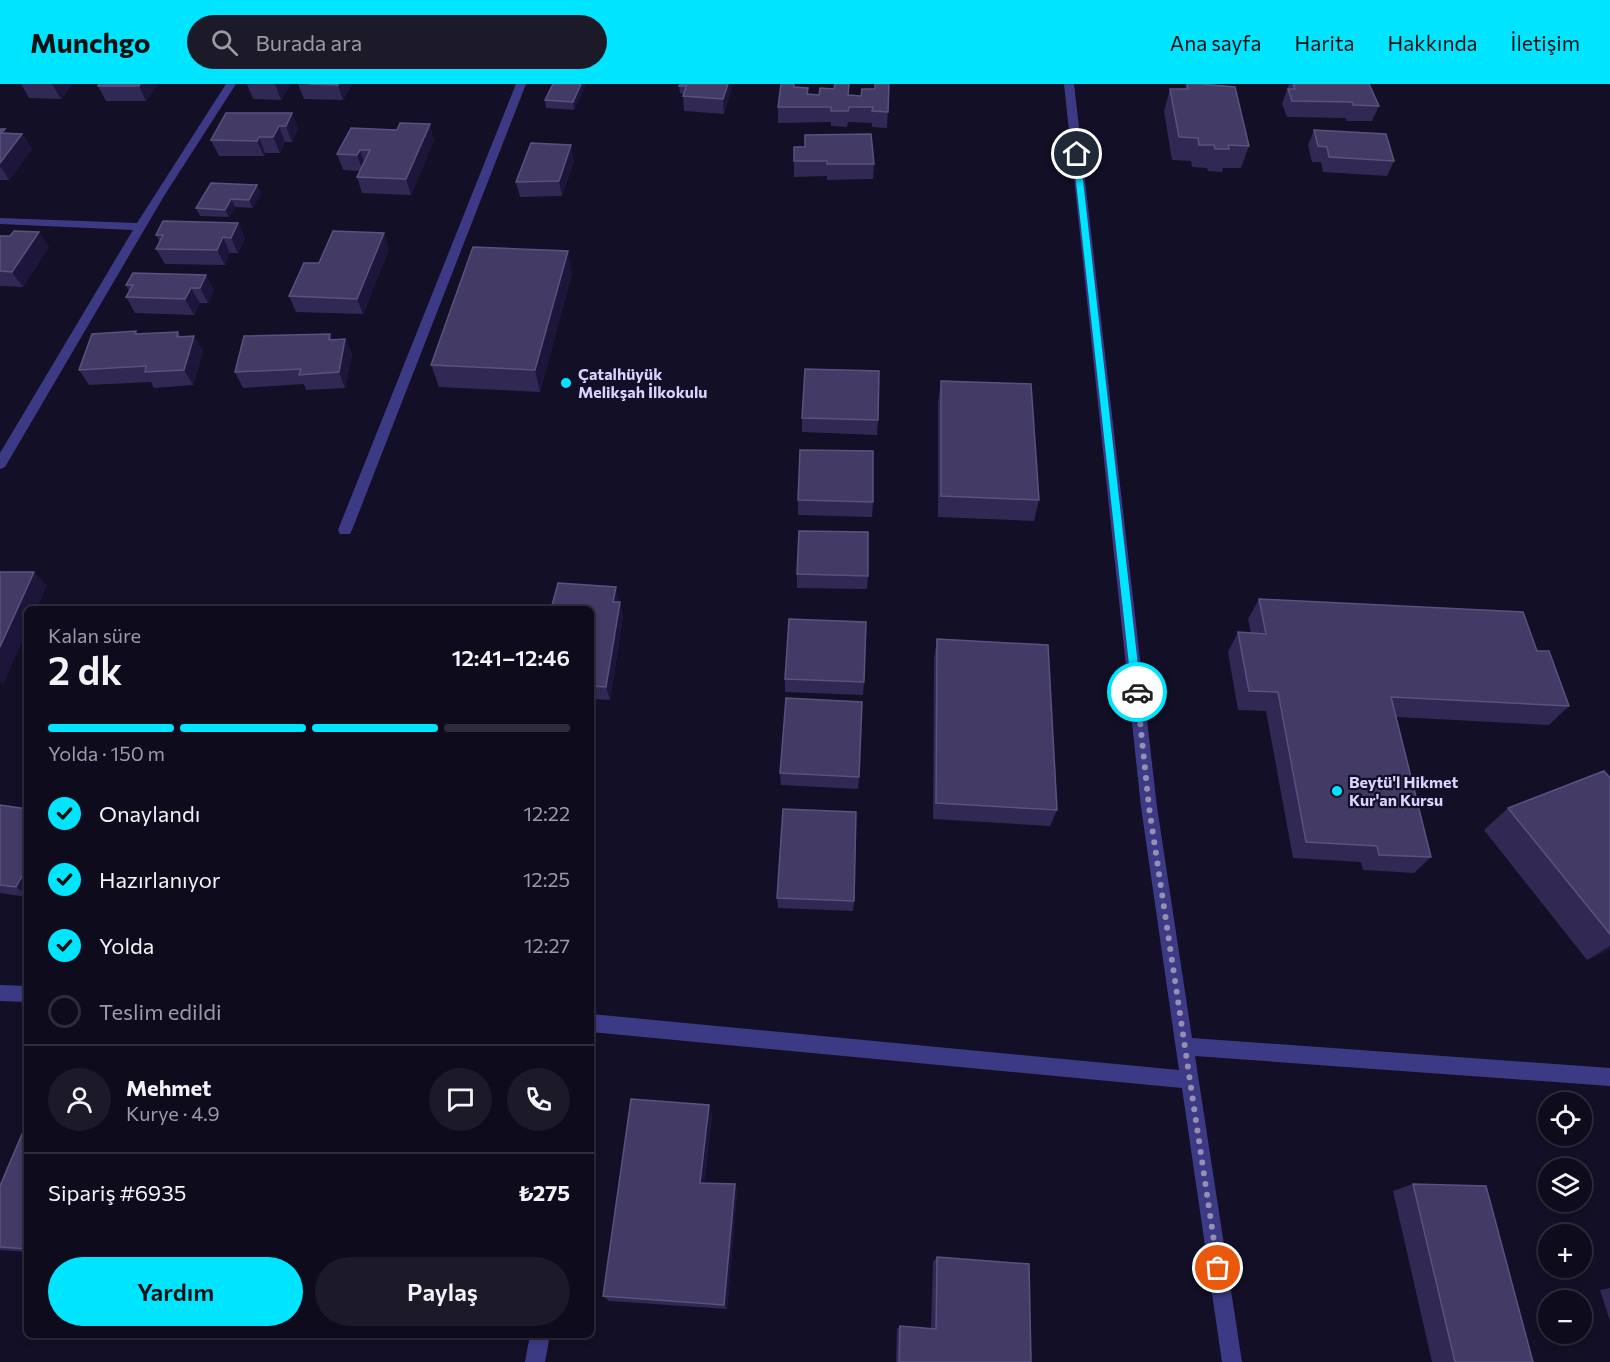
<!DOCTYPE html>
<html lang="tr">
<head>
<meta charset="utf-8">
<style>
	body { margin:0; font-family:Commissioner,sans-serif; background:#1c1929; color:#f1f3f6; height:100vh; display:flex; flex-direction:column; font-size:22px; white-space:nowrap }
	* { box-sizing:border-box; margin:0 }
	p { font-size:20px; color:#9b9ba3 }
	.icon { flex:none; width:33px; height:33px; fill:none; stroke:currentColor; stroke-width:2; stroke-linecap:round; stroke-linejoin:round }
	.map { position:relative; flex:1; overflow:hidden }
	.drawer { position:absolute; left:24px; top:522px; width:570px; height:732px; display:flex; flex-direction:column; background:#0e0b1c; border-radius:9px; box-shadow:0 3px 9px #0003,0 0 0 2px #2e2b3b }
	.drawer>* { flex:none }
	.controls { position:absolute; left:1538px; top:1008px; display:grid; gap:12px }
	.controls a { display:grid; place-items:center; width:54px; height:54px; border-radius:50%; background:#0e0b1c; box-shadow:0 3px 9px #0003,0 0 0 2px #2e2b3b; font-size:30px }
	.pin { position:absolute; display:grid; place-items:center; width:51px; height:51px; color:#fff; margin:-26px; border:3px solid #fff; border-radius:50%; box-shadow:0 2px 6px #0007 }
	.courier { position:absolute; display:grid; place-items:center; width:60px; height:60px; margin:-30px; border:4px solid #00e5ff; border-radius:50%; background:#fff; color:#222; box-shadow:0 2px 8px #0007 }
	.summary em { font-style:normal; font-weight:600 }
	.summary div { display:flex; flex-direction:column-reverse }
	.summary { display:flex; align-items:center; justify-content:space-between; height:102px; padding:0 24px }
	h1 { font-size:39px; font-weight:600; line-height:45px }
	.bar { display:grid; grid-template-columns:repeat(4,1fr); gap:9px 6px; align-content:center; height:72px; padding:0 24px }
	.bar i { height:8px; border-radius:4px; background:#2e2b3b }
	.bar .current { background:#00e5ff }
	.bar p { grid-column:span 4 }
	.line { display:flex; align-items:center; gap:15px; padding:0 24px; border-top:2px solid #2e2b3b }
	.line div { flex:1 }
	.round { display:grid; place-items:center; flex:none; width:63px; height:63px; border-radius:32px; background:#1c1929 }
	ol { padding:0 24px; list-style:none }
	li { display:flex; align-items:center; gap:18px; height:66px }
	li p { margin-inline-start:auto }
	li .icon { padding:6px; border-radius:50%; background:#00e5ff; color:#111; stroke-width:4 }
	li:last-child { color:#9b9ba3 }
	li i { width:33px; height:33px; border:3px solid #2e2b3b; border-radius:50% }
	.button { display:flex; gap:12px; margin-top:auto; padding:12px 24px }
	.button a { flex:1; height:69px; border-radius:36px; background:#00e5ff; color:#111; font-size:24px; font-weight:600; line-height:69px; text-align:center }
	.button a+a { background:#1c1929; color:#f1f3f6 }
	header { display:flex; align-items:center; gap:36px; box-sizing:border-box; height:84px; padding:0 30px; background:#00e5ff; color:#111 }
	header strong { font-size:28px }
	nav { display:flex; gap:33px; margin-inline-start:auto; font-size:21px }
	.search { width:420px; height:54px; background:#1c1929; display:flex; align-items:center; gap:15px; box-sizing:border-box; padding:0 21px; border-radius:33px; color:#9b9ba3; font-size:22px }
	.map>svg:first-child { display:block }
</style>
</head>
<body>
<header>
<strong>Munchgo</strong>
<div class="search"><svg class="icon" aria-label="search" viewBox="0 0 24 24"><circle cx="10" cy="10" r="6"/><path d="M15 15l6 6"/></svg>Burada ara</div>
<nav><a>Ana sayfa</a><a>Harita</a><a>Hakkında</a><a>İletişim</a></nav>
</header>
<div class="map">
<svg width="1610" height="1278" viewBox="0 0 1610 1278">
	<rect width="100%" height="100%" fill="#130f26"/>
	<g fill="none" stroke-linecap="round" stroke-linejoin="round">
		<!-- minor -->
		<path fill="#3d3a85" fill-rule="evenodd" d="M226,0H236L164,112L5,383L0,385V369L133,146L0,140V134L137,139Z
			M516,0H526L352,446L350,450H340L338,446Z
			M1064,0H1074L1157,723L1192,954L1610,984V1002L1195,972L1242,1278H1222L1182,1004L591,948V930L1179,986L1141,723Z
			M0,901L27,902V918L0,917Z
			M530,1251H550L545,1278H525Z"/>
	</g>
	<!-- wall -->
	<path fill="#312854" d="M21,0H72L61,15L29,14Z
		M158,0L146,17H106L98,2Z
		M247,0H291L281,16L253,15Z
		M298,0H352L343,16L304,15Z
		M586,0L574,26L546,24L545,16Z
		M795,0V3L808,10L819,11L849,0V11L861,12L875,5L889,0L887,44L872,43V39L848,38L847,43L831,42V38L778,39V23Z
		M1186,0H1201L1249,62L1241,84H1223L1222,88L1208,87L1207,84L1192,83L1191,77L1172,76L1164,27L1170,5H1185Z
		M1289,0H1369L1379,22L1372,37H1347L1345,34L1287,33L1282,20Z
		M679,2L731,6L724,30L684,27L683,12L684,10L680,9Z
		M292,29L298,45L292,58H285L280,69H265L264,72H219L211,56Z
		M351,44L434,56L411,111L362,109L357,93L360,87L343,86L337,70Z
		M0,45L7,49L22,50L32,65L9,96H0Z
		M1314,46L1394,77L1387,92L1323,88L1321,78H1312L1308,61Z
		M794,63L874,80L873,95L827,96V92L794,93Z
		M574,77L562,112L520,113L516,98Z
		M257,101L261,109L253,124L235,123L229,133L200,132L196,124Z
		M238,139L245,154L238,169H230L225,181L165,180L156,165L160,158L156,151Z
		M0,152L49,163L23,203L0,202Z
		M389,165L363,230L296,228L289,212L319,179Z
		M133,189L214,206L208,219H200L194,231L135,229L126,213L129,207L126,201Z
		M572,189L540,308L439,303L431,281Z
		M136,247L138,250L178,248L181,253L194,252L203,267L193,301L154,304L151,298L89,301L79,286Z
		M330,250L332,256L345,255L352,270L345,304L306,306L304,300L243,304L235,288Z
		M941,297L1039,416L1034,437L938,433V319Z
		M802,334L878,336L877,351L802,348Z
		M798,416L873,418L872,433L798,431Z
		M797,490L868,492L867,505L797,504Z
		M1259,515L1537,567L1569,622L1549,641L1396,633L1431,773L1414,789L1363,786L1361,778L1293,774L1266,627L1238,626L1228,568L1238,548L1251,549L1248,535Z
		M619,517L623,532L610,616L591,615V525Z
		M937,555L1057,726L1050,742L933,735L934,574Z
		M785,595L864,598L863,611L785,608Z
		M780,689L859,693L858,705L781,701Z
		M1610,694V865L1587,876L1484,746L1508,724Z
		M0,721L27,725V813L0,809Z
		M777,814L854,817L853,827L778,824Z
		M709,1021L712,1031L704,1099L735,1100L737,1108L727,1225L609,1217L603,1212Z
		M27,1051V1168L0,1166V1102Z
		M1413,1100L1533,1278H1432L1393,1107Z
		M937,1173L1031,1278H896L897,1245L900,1242L931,1245L933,1178Z
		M1610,1204V1237L1600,1206Z"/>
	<!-- shaded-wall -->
	<path fill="#1d163a" d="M52,0H72L61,15Z
		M140,0H158L146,17L139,2Z
		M275,0H291L281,16Z
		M338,0H352L343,16L338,1Z
		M581,0H586L574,26L573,18Z
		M728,0H731V6L724,30L723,15Z
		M292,29L298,45L292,58L286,42Z
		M430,40L434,56L411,111L406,95Z
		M279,42L285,58L280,69L273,53Z
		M5,45L14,60L22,50L32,65L9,96L0,82L1,49Z
		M259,53L265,69L264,72L257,57Z
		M571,61L574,77L562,112L559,97Z
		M360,66L365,81L363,87L357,71Z
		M257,101L261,109L253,124L249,116Z
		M231,115L235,123L229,133L225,126Z
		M238,139L245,154L238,169L231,154Z
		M39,148L49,163L23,203L12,188Z
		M384,149L389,165L363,230L357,215Z
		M223,153L230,169L225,181L217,166Z
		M568,167L572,189L540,308L535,286Z
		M206,191L214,206L208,219L200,204Z
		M191,204L200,219L194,231L185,215Z
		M194,252L203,267L193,301L184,286Z
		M345,255L352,270L345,304L339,288Z
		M34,488L47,502L36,525H27V546L3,601L0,598V563Z
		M616,503L619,517L616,531L613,518Z
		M620,518L623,532L610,616L606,603Z
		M27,783V811L16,803Z
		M1610,862V865L1587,876Z
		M709,1021L712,1031L704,1106L700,1099Z
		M735,1100L737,1108L727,1225L724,1221Z"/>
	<!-- building -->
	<path fill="#433a66" stroke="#5a527e" stroke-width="1.5" d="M99,0H140L139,2H98Z
		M309,0H338V1Z
		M553,0H581L573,18L545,16Z
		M680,0H687L686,2H679Z
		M687,0H728L723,15L683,12Z
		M781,0H794V3L808,4L807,10L819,11L820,4L834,5L835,0H849L848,11L861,12L862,5H875V0H889L888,28L872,27L873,23H849L848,27H831V23H778Z
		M1187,0H1201L1235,3L1249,62L1228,61L1229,65H1215L1214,61H1199L1198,54L1179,53L1170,5H1188Z
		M1293,0H1369L1379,22L1353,21L1352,18L1292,17L1288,5H1295Z
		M226,29H292L286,42H279L273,53H259L257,57L211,56Z
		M400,39L430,40L406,95L357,93L370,66H360L357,71L337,70L351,44L397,46Z
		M0,45H5L1,49L22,50L0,79Z
		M1314,46L1386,50L1394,77L1329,73L1327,63L1318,62Z
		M871,50L874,80H827V77H794V63H805V51Z
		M531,59L571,61L559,97L516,98Z
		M211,99L257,101L249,116L231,115L225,126L196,124Z
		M163,137L238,139L231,154L223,153L217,166L156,165L163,151H156Z
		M14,147L39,148L12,188L0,187V152H10Z
		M333,147L384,149L357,215L289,212L304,179H319Z
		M473,163L568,167L535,286L431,281Z
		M133,189L206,191L200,204H191L185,215L126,213L133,201H126Z
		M136,247L135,250L178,248L177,253L194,252L184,286L145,288L146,282L79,286L92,250Z
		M330,250L329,256L345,255L339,288L299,291L301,285L235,288L244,252Z
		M805,285L879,287L878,336L802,334Z
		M941,297L1031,300L1039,416L941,412Z
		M800,366L873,367V418L798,416Z
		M799,447L868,448V492L797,490Z
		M0,488H34L0,563Z
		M558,499L616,503L613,518H620L606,603L591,602V525H551Z
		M1259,515L1523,528L1537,567H1549L1569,622L1391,613L1431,773L1379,771L1377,762L1306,758L1278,608L1249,607L1238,548L1266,550Z
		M789,535L866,538L864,598L785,595Z
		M937,555L1048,561L1057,726L936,719Z
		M786,614L862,618L859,693L780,689Z
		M1604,687L1610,694V850L1508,724Z
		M0,721L27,725V783L16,803L0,801Z
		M783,725L856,728L854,817L777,814Z
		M631,1015L709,1021L700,1099L735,1100L724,1221L603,1212Z
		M22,1050L27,1051V1165L0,1163V1102Z
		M1413,1100L1486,1102L1533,1278H1455Z
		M937,1173L1029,1180L1031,1278H899L900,1242L936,1245Z"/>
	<!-- route -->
	<path fill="#00e5ff" d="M1077,68L1080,70L1141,608L1137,612L1132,608L1073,70Z"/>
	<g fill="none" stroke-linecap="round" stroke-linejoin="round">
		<!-- done -->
		<path stroke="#948fb3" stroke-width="6" stroke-dasharray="0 10.8" d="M1137,608L1149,723L1218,1184"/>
	</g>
	<!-- markers -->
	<g fill="#00e5ff" stroke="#130f26" stroke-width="2">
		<circle cx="566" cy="299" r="6"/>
		<circle cx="1337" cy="707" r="6"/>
	</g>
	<g text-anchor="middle" stroke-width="4.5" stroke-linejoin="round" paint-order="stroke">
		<!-- poi labels -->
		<g font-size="16" font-weight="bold" fill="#d9d4ff" stroke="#130f26" text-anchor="start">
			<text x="578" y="296">Çatalhüyük<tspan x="578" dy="18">Melikşah İlkokulu</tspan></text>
			<text x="1349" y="704">Beytü'l Hikmet<tspan x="1349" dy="18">Kur'an Kursu</tspan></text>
		</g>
	</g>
</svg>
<div class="controls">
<a><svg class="icon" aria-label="locate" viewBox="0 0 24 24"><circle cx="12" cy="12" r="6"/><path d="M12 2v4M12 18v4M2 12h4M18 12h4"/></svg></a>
<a><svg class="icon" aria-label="layers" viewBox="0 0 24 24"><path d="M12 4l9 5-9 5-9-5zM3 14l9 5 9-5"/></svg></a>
<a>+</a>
<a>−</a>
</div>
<div class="pin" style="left:1218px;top:1184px;background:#ea580c"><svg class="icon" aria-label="bag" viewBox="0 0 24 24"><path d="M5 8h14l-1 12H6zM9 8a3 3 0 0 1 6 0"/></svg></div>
<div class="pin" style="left:1077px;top:70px;background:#1f2937"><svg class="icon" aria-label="home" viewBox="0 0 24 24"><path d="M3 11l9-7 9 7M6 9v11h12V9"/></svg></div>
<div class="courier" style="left:1137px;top:608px"><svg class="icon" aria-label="car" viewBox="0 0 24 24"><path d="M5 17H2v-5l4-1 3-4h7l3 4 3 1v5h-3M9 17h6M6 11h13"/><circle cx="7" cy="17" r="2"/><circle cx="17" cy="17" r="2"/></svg></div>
<section class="drawer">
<div class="summary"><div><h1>2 dk</h1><p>Kalan süre</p></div><em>12:41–12:46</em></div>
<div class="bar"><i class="current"></i><i class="current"></i><i class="current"></i><i></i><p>Yolda · 150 m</p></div>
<ol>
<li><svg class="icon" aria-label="check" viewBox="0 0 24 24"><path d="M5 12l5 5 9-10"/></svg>Onaylandı<p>12:22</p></li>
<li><svg class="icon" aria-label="check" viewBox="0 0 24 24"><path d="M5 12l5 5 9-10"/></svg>Hazırlanıyor<p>12:25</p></li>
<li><svg class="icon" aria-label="check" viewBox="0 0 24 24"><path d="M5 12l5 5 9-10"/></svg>Yolda<p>12:27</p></li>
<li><i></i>Teslim edildi</li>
</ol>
<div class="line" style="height:108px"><a class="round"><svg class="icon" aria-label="person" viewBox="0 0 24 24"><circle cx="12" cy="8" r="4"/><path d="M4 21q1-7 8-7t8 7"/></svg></a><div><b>Mehmet</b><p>Kurye · 4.9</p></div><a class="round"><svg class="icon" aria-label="chat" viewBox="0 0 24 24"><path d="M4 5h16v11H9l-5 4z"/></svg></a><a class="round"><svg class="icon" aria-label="phone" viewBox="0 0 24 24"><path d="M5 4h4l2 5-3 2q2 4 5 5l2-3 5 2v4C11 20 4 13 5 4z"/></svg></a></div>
<div class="line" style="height:78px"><div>Sipariş #6935</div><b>₺275</b></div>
<div class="button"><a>Yardım</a><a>Paylaş</a></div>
</section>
</div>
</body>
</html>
